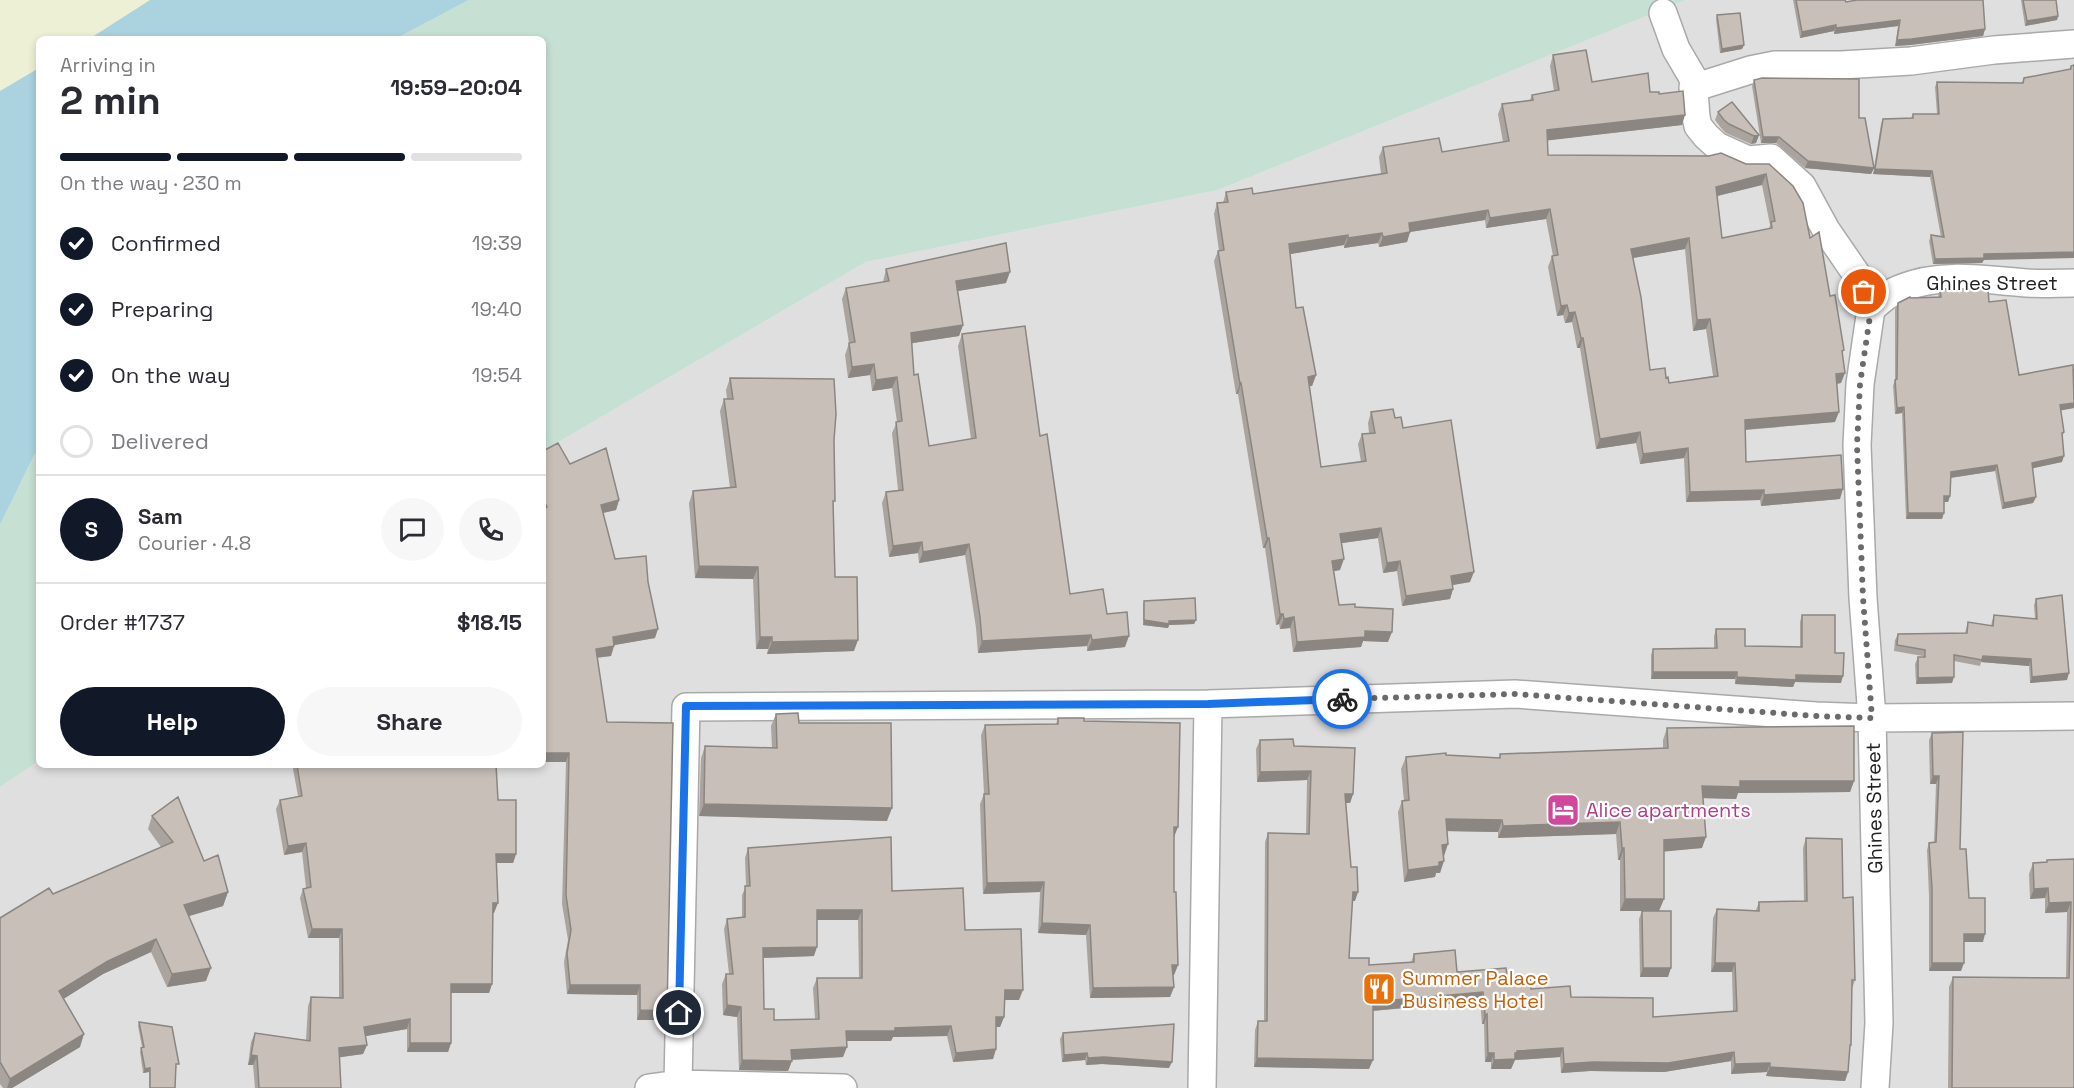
<!DOCTYPE html>
<html lang="en">
<head>
<meta charset="utf-8">
<style>
	body { margin:0; font-family:"Space Grotesk",sans-serif; background:#f7f7f7; color:#2b2b33; height:100vh; display:flex; flex-direction:column; font-size:22px; white-space:nowrap }
	* { box-sizing:border-box; margin:0 }
	p { font-size:20px; color:#7c7c81 }
	.icon { flex:none; width:33px; height:33px; fill:none; stroke:currentColor; stroke-width:2; stroke-linecap:round; stroke-linejoin:round }
	.map { position:relative; flex:1; overflow:hidden }
	.drawer { position:absolute; left:36px; top:36px; width:510px; height:732px; display:flex; flex-direction:column; background:#fff; border-radius:9px; box-shadow:0 3px 9px #0003 }
	.drawer>* { flex:none }
	.pin { position:absolute; display:grid; place-items:center; width:51px; height:51px; color:#fff; margin:-26px; border:3px solid #fff; border-radius:50%; box-shadow:0 2px 6px #0007 }
	.courier { position:absolute; display:grid; place-items:center; width:60px; height:60px; margin:-30px; border:4px solid #1a73e8; border-radius:50%; background:#fff; color:#222; box-shadow:0 2px 8px #0007 }
	.head em { font-style:normal; font-weight:700 }
	.head div { display:flex; flex-direction:column-reverse }
	.head { display:flex; align-items:center; justify-content:space-between; height:102px; padding:0 24px }
	h1 { font-size:39px; font-weight:700; line-height:45px }
	.bar { display:grid; grid-template-columns:repeat(4,1fr); gap:9px 6px; align-content:center; height:72px; padding:0 24px }
	.bar i { height:8px; border-radius:4px; background:#e1e1e2 }
	.bar .active { background:#111827 }
	.bar p { grid-column:span 4 }
	.line { display:flex; align-items:center; gap:15px; padding:0 24px; border-top:2px solid #e1e1e2 }
	.line div { flex:1 }
	.round { display:grid; place-items:center; flex:none; width:63px; height:63px; border-radius:32px; background:#f7f7f7 }
	ol { padding:0 24px; list-style:none }
	li { display:flex; align-items:center; gap:18px; height:66px }
	li p { margin-inline-start:auto }
	li .icon { padding:6px; border-radius:50%; background:#111827; color:#fff; stroke-width:4 }
	li:last-child { color:#7c7c81 }
	li i { width:33px; height:33px; border:3px solid #e1e1e2; border-radius:50% }
	.button { display:flex; gap:12px; margin-top:auto; padding:12px 24px }
	.button a { flex:1; height:69px; border-radius:36px; background:#111827; color:#fff; font-size:24px; font-weight:700; line-height:69px; text-align:center }
	.button a+a { background:#f7f7f7; color:#2b2b33 }
	.map>svg:first-child { display:block }
</style>
</head>
<body>
<div class="map">
<svg width="2074" height="1088" viewBox="0 0 2074 1088">
	<rect width="100%" height="100%" fill="#f2efe9"/>
	<!-- residential -->
	<path fill="#e0dfdf" d="M1686,0H2074V1088H0V787L39,761V765H543V451L866,262L1218,190Z"/>
	<!-- farmland -->
	<path fill="#eef0d5" d="M0,0H150L89,39H39V68L0,91Z"/>
	<!-- wetland -->
	<path fill="#c6e0d4" d="M469,0H1686L1218,190L866,262L543,451V39H395Z
		M39,451V761L0,787V525L34,455Z"/>
	<!-- water -->
	<path fill="#aad3df" d="M150,0H469L395,39H89Z
		M39,68V451L34,455L0,525V91Z"/>
	<g fill="none" stroke-linecap="round" stroke-linejoin="round">
		<!-- minor casing -->
		<g stroke="#a9a9a9" stroke-width="30">
			<path id="minor" d="M1663,13L1676,49L1693,78L1696,117L1698,126L1706,136L1717,146L1748,160L1771,158L1802,186L1826,230L1857,275L1871,309
				M1693,88L1750,70L1775,65H1841L1911,61L1994,50L2074,44
				M678,1084L686,707L1208,704L1515,694L1816,716L1872,718L2074,716
				M649,1088L678,1084L843,1088
				M1202,1088L1208,704
				M1875,1088L1879,1023L1872,718L1863,598L1857,445L1860,384L1871,309C1881,300 1890,292 1902,288C1941,272 1986,280 2027,283C2043,284 2058,283 2074,283"/>
		</g>
		<!-- minor -->
		<use href="#minor" stroke="#fff" stroke-width="27"/>
	</g>
	<!-- wall -->
	<path fill="#aba49e" fill-rule="evenodd" d="M1793,0H1845L1846,2L1985,29L1983,36L1910,45L1895,46L1898,26L1834,34V31L1800,38Z
		M2021,0H2056L2058,16L2057,20L2025,26Z
		M1717,15L1744,45L1742,49L1720,53L1716,19Z
		M1553,55L1592,82L1659,94L1682,125L1548,140V155L1746,164H1769L1810,238L1830,296L1842,355L1841,383L1837,384L1835,422L1745,430L1746,462L1840,499L1761,506L1760,500L1686,502L1684,458L1640,464L1636,443L1596,449L1580,348H1577L1572,322L1565,323L1563,315L1557,316L1548,267L1552,256H1553L1546,219L1486,228L1485,220L1410,232L1407,242L1379,247L1378,243L1344,248V245L1290,254L1296,308L1316,375L1312,386H1309L1321,467L1361,462L1358,444L1362,434L1369,433L1368,423L1371,412L1395,418L1403,428L1470,582L1453,585V589L1450,599L1402,606L1397,571L1383,573L1378,538L1341,543L1340,570L1334,571L1339,605L1355,607L1388,642L1363,641L1361,647L1293,652L1290,628L1280,629L1279,624L1276,625L1265,548H1263L1238,394H1236L1214,261L1218,251H1219L1214,214L1217,203H1223L1226,192L1253,194L1381,174L1379,157L1383,147L1442,152L1503,142L1498,114L1502,104L1530,100L1532,95L1554,91L1550,66ZM1762,185L1770,225L1769,229L1722,238L1717,196ZM1685,249L1693,331L1706,329L1713,376L1669,383L1666,378L1650,370L1633,258Z
		M2074,65L1982,263L1933,264L1929,241L1931,235L1941,237L1930,177L1873,174L1881,124L1883,119L1911,118L1913,114H1937L1935,87L1937,82L2022,83L2024,78L2069,70L2071,66Z
		M1754,80L1859,118L1874,168L1871,174L1805,168L1776,143H1761L1752,86Z
		M1718,112L1759,135L1756,143L1751,144L1726,133L1721,128L1715,120Z
		M886,269L1006,283L958,291L963,325L959,336L912,343L914,375L929,446L971,439L958,346L962,334L1040,436L1070,594L1107,614L1125,647L1087,651V646L978,653L976,628L965,555L919,563L918,553L889,557L882,503L886,492L898,490L892,433L897,422L892,388L872,391L870,375L848,378L845,355L849,343L842,299L846,288L883,282Z
		M1940,289L1989,302L2019,375L2074,369V408L2061,410L2064,432L2062,438V462L2032,468L2036,497L2033,503L2002,509L1995,471L1951,478L1950,496L1948,502H1944L1942,519H1906L1902,413L1895,414L1893,386L1895,380V309L1898,303L1938,297Z
		M730,378L834,440L833,507L835,577L854,651L767,654L768,649H756L753,579L695,578L689,503L693,491L730,488L720,411L724,399H727L726,390Z
		M543,451L570,464L619,500L616,510L603,513L615,559L655,638L614,645L611,656L597,658L607,722L664,1020H637V995L567,994L564,962L568,940L562,904L566,762H543Z
		M2036,599L2067,680L2030,683L2029,666L1981,662L1980,666L1954,661L1952,683L1916,684L1915,664L1918,657H1923V656L1894,651L1895,640L1898,634L1965,633L1968,622L1991,626L1992,621L1994,615L2035,619L2034,605Z
		M1144,601L1196,620L1194,624L1169,625L1168,628L1143,625V605Z
		M1802,615L1835,653L1841,683L1795,682L1793,687L1735,684V679H1651V655L1653,649L1714,648V636L1716,629L1745,646L1800,647V622Z
		M776,714L799,723L887,821L699,816L701,758L705,746L772,748L771,726Z
		M1058,718L1084,721L1174,837V892L1178,965L1174,975H1173L1174,987L1170,997L1090,998L1086,935L1038,933L1040,892L983,894L980,804L984,794L981,735L985,725L1056,724Z
		M1667,728L1854,781L1850,792L1738,793L1736,799L1703,798L1702,848L1664,851L1659,911L1668,977H1640L1639,919L1642,911H1620V860H1618L1616,834L1498,838V832L1447,831L1444,856L1440,873H1436L1435,877L1404,882L1398,812L1402,801H1404L1401,769L1406,757L1446,755L1499,758L1500,754L1663,748V740Z
		M1932,733L1960,849L1969,898L1983,942H1964L1961,971H1929V896L1927,850L1929,843L1934,842L1936,784H1930L1929,740Z
		M1260,740L1294,746L1353,794L1350,803H1346L1351,867L1355,901H1352L1349,958L1369,965L1411,962L1414,954L1457,972L1507,976L1531,989L1571,997L1653,1017L1733,1011L1732,972H1711L1713,918L1717,909L1756,910L1759,902H1804L1803,848L1806,838L1843,898L1855,980L1852,989L1851,1045L1849,1050L1848,1072L1845,1081L1766,1076L1767,1072L1731,1074V1061L1664,1072L1590,1071L1561,1073L1560,1057L1515,1060L1511,1069H1491V1062H1485L1484,1024H1482L1480,1001L1373,1011L1369,1069L1254,1067L1255,1030L1258,1021H1264L1265,842L1268,833L1306,834L1307,780L1257,782L1256,749Z
		M294,765H496L498,800L516,854L513,863H496L494,913H493L492,984L489,993H451V1043L448,1052H407V1029L365,1036L367,1045L363,1054L339,1057L341,1088H255L253,1065H248L251,1042L255,1033L306,1040L308,1006L311,997H339V938H308L300,898L303,889L306,888L302,852L284,855L276,809L280,800L298,796L293,769Z
		M152,816L204,861L228,892L223,906L189,916L206,981L167,987L151,952L103,974L63,999L80,1047L12,1088H3L0,1084V918L161,847L148,829Z
		M748,848L892,891L965,930L1019,1000H1005L1004,1017L1000,1027H996V1049L993,1059L953,1062L947,1036L893,1037L891,1041H846L843,1057L792,1060L788,1071L739,1070L737,1017L723,1015L722,984L726,974H729L724,929L727,919L742,918V895L746,886L745,858ZM817,920H858L859,978H817L813,988L815,1019L774,1020L764,1009L763,958L814,956Z
		M2074,859V1088H1948L1949,987L1953,977L2066,978L2067,912L2045,913V898L2030,899L2029,874L2033,863L2046,862L2047,860Z
		M139,1022L177,1068H176L175,1088H149V1072L143,1073L140,1052L142,1047L138,1026Z
		M1063,1033L1169,1068L1102,1064L1086,1065L1085,1060L1062,1062L1060,1039Z"/>
	<!-- shaded-wall -->
	<path fill="#8b8681" d="M2058,16L2057,20L2025,26L2027,21Z
		M1900,20L1898,26L1834,34L1836,28Z
		M1836,25L1834,31L1800,38L1802,32Z
		M1985,29L1983,36L1910,45L1895,46L1897,40Z
		M1744,45L1742,49L1720,53L1722,49Z
		M1685,115L1682,125L1543,141L1547,130Z
		M1759,135L1756,143L1751,144L1754,136Z
		M1763,137H1779L1776,143H1761Z
		M1808,161L1874,168L1871,174L1805,168Z
		M1875,169L1932,171L1930,177L1873,174Z
		M1766,174L1762,185L1713,197L1716,187Z
		M1550,209L1546,219L1486,228L1490,218Z
		M1488,210L1485,220L1410,232L1407,242L1379,247L1383,237L1409,223Z
		M1382,233L1378,243L1344,248L1348,238Z
		M1348,235L1344,245L1285,255L1289,244Z
		M1689,238L1685,249L1627,259L1631,249Z
		M2074,252V258L1984,260L1982,263L1933,264L1935,259L1984,254Z
		M1010,272L1006,283L952,292L956,281Z
		M1567,305L1563,315L1557,316L1561,306Z
		M1575,312L1572,322L1565,323L1569,313Z
		M1710,319L1706,329L1693,331L1697,320Z
		M963,325L959,336L907,344L911,333Z
		M1581,338H1583L1580,348H1577Z
		M874,364L870,375L848,378L852,367Z
		M1845,373L1841,383L1832,384L1836,374Z
		M1316,375L1312,386L1304,387L1308,377Z
		M897,377L892,388L872,391L876,380Z
		M1241,383L1238,394H1236L1240,384Z
		M2074,403V408L2058,411L2060,405Z
		M1904,407L1902,413L1895,414L1897,408Z
		M1839,412L1835,422L1741,430L1745,420Z
		M1640,432L1636,443L1596,449L1600,439Z
		M1688,448L1684,458L1640,464L1643,454Z
		M2064,456L2062,462L2030,469L2032,463Z
		M1997,465L1995,471L1949,478L1951,472Z
		M1843,489L1840,499L1761,506L1764,495Z
		M1764,490L1760,500L1686,502L1690,492Z
		M1944,496H1950L1948,502H1942Z
		M2036,497L2033,503L2002,509L2004,503Z
		M619,500L616,510L598,514L601,505Z
		M1908,513H1944L1942,519H1906Z
		M1381,528L1378,538L1336,544L1340,534Z
		M1267,538H1269L1265,548H1263Z
		M922,542L918,553L889,557L893,546Z
		M969,544L965,555L919,563L923,552Z
		M1344,559L1340,570L1329,572L1332,561Z
		M1400,561L1397,571L1383,573L1387,563Z
		M699,566L758,567L753,579L695,578Z
		M1474,572L1470,582L1447,586L1451,576Z
		M1453,589L1450,599L1402,606L1406,596Z
		M1280,614H1283L1279,624L1276,625Z
		M1294,617L1290,628L1280,629L1284,619Z
		M1144,620L1169,621L1196,620L1194,624L1169,625L1168,628L1143,625Z
		M658,629L655,638L609,646L613,637Z
		M1365,631L1392,632L1388,642L1363,641L1361,647L1293,652L1297,642Z
		M1091,635L1087,646L978,653L982,641Z
		M1129,636L1125,647L1087,651L1092,640Z
		M760,637H772L768,649H756Z
		M858,640L854,651L767,654L772,642Z
		M614,646L611,656L592,658L596,649Z
		M1983,656L2031,659L2029,666L1981,662Z
		M1653,672H1737L1735,679H1651Z
		M2069,673L2067,680L2030,683L2032,677Z
		M1796,675L1843,676L1841,683L1795,682L1793,687L1735,684L1737,677Z
		M1954,677L1952,683L1916,684L1918,678Z
		M543,753H569L566,762H543Z
		M1311,771L1307,780L1257,782L1260,772Z
		M1933,776H1939L1936,784H1930Z
		M1740,781H1854L1850,792L1738,793L1736,799L1698,798L1702,786Z
		M1345,794H1353L1350,803H1342Z
		M704,804L892,808L887,821L699,816Z
		M1446,819L1502,820L1498,832L1442,831Z
		M1620,822L1616,834L1498,838L1503,826Z
		M1174,827H1178L1174,837Z
		M1706,837L1702,848L1660,852L1664,840Z
		M306,843L302,852L284,855L288,846Z
		M1448,844L1444,856H1437L1442,845Z
		M1622,848H1624L1620,860H1618Z
		M496,854H516L513,863H493Z
		M1444,861L1440,873H1436L1435,877L1404,882L1408,870Z
		M1044,882L1040,892L983,894L987,883Z
		M2048,888L2045,898L2030,899L2034,889Z
		M228,892L223,906L179,919L184,905Z
		M1353,892H1358L1355,901H1349Z
		M1625,899H1664L1659,911H1620Z
		M2071,902L2067,912L2045,913L2049,903Z
		M493,903H498L494,913H489Z
		M817,910H862L858,920H814Z
		M1042,923L1090,925L1086,935L1038,933Z
		M312,929H342L339,938H308Z
		M1964,934H1985L1983,942H1961Z
		M156,939L151,952L103,974L54,1005L59,991L108,961Z
		M817,947L814,956L759,958L763,948Z
		M1715,963H1735L1732,972H1711Z
		M1932,963H1964L1961,971H1929Z
		M1172,965H1178L1174,975H1169Z
		M211,968L206,981L167,987L172,974Z
		M1643,968H1671L1668,977H1640Z
		M451,984H492L489,993H448Z
		M570,985H640L637,995L567,994Z
		M1174,987L1170,997L1090,998L1093,988Z
		M1005,990H1023L1019,1000H1001Z
		M1483,992L1480,1001L1370,1011L1373,1002Z
		M727,1005L741,1007L737,1017L723,1015Z
		M640,1010L667,1011L664,1020H637Z
		M1487,1014L1484,1024H1482L1485,1015Z
		M996,1017H1004L1000,1027H993Z
		M410,1019L407,1029L361,1037L364,1027Z
		M951,1026L947,1036L893,1037L891,1041H842L846,1031L895,1028Z
		M84,1034L80,1047L12,1088H7L10,1079Z
		M410,1043H451L448,1052H407Z
		M367,1045L363,1054L335,1058L339,1048Z
		M847,1047L843,1057L787,1060L791,1050Z
		M1563,1048L1560,1057L1515,1060L1511,1069H1491L1494,1060L1515,1053L1517,1051Z
		M996,1049L993,1059L953,1062L956,1053Z
		M1734,1052L1731,1061L1664,1072L1590,1071L1561,1073L1564,1064Z
		M1087,1053L1085,1060L1062,1062L1064,1055Z
		M1488,1053H1494L1491,1062H1485Z
		M251,1055L257,1056L253,1065H248Z
		M1104,1057L1172,1062L1169,1068L1102,1064L1086,1065L1088,1058Z
		M1257,1058L1373,1060L1369,1069L1254,1067Z
		M742,1060L792,1061L788,1071L739,1070Z
		M1770,1063L1767,1072L1731,1074L1735,1064Z
		M1770,1067L1848,1072L1845,1081L1766,1076Z
		M150,1068L149,1072L143,1073L145,1069Z"/>
	<!-- building -->
	<path fill="#c7bfb8" stroke="#8b8681" stroke-width="1.5" fill-rule="evenodd" d="M1796,0H1845L1846,2L1857,0H1983L1985,29L1912,39L1897,40L1900,20L1836,28V25L1802,32Z
		M2023,0H2056L2058,16L2027,21Z
		M1740,13L1744,45L1722,49L1717,15Z
		M1586,50L1592,82L1648,73L1650,92H1659V94L1683,91L1685,115L1547,130L1548,155L1709,156L1721,153L1746,164H1769L1793,186L1803,203L1810,238L1819,232L1830,296L1835,295L1844,350L1842,351L1845,373L1836,374L1839,412L1745,420L1746,462L1841,455L1843,489L1764,495V490L1690,492L1688,448L1643,454L1640,432L1600,439L1583,338H1581L1575,312L1569,313L1567,305L1561,306L1552,256L1558,255L1550,209L1490,218L1488,210L1409,223L1410,232L1383,237L1382,233L1348,238V235L1289,244L1296,308L1303,307L1316,375L1308,377L1321,467L1366,461L1362,434L1375,433L1371,412L1393,409L1395,418L1401,417L1403,428L1451,420L1474,572L1451,576L1453,589L1406,596L1400,561L1387,563L1381,528L1340,534L1344,559L1332,561L1339,605L1355,604V607L1393,609L1392,632L1365,631V637L1297,642L1294,617L1284,619L1283,614H1280L1269,538H1267L1241,383L1240,384L1218,251L1224,250L1217,203L1228,202L1226,192L1252,188L1253,194L1387,173L1383,147L1439,138L1442,152L1509,141L1502,104L1533,100L1532,95L1559,90L1553,55ZM1766,174L1775,221L1771,222L1772,228L1722,238L1716,187ZM1689,238L1697,320L1710,319L1718,376L1669,383L1668,377L1666,378L1665,368L1650,370L1641,297L1631,249Z
		M2074,65V252L1984,254V258L1935,259L1931,235L1944,237L1932,171L1875,169L1883,119L1913,118V114H1939L1937,82L2023,83L2024,78L2071,69V66Z
		M1762,78L1859,79V118H1865L1874,168L1808,161L1779,137H1763L1754,80Z
		M1732,102L1759,135L1754,136L1729,124L1724,120L1718,112Z
		M1006,243L1010,272L956,281L963,325L911,333L914,375L918,374L929,446L976,438L962,334L1025,326L1040,436L1047,434L1070,594L1103,589L1107,614L1127,612L1129,636L1092,640L1091,635L982,641L980,617L969,544L923,552L922,542L893,546L886,492L903,490L896,422L902,421L897,377L876,380L874,364L852,367L849,343L855,342L846,288L889,281L886,269Z
		M1940,289H1988L1989,302L2006,300L2019,375L2073,365L2074,403L2060,405L2064,432L2062,433L2064,456L2032,463L2036,497L2004,503L1997,465L1951,472L1950,496H1944V513H1908L1904,407L1897,408L1895,380L1897,379L1898,303L1910,297L1911,298L1941,297Z
		M730,378L834,379L836,414L834,440L835,501H833L835,577H857L858,640L772,642V637H760L758,567L699,566L693,491L736,487L724,399H733Z
		M558,443L570,464L606,448L619,500L601,505L615,559L646,556L648,582L658,629L613,637L614,646L596,649L607,722L673,723L667,1011L640,1010V985H570L567,953L571,930L566,895L569,753H543V509L547,507L543,500V451Z
		M2062,595L2069,673L2032,677L2031,659L1983,656L1982,660L1954,655V677L1918,678V657H1925V650L1897,645L1898,634L1967,633L1968,622L1993,626L1994,615L2037,619L2036,599Z
		M1195,598L1196,620L1169,621V624L1144,620V601Z
		M1802,615H1835V653H1844L1843,676L1796,675V680L1737,677V672H1653V649L1717,648L1716,629H1745V646L1802,647Z
		M798,713L799,723H891L892,808L704,804L705,746L777,748L776,714Z
		M1058,718H1084V721L1180,723L1178,827H1174V892H1176L1178,965H1172L1174,987L1093,988L1090,925L1042,923L1044,882L987,883L984,794H989L985,725L1058,724Z
		M1854,726V781H1740V787L1702,786L1706,837L1664,840V899H1625L1624,848H1622L1620,822L1503,826L1502,820L1446,819L1448,844L1442,845L1444,861L1439,862V866L1408,870L1402,801L1409,800L1406,757L1446,753V755L1500,758V754L1668,748L1667,728Z
		M1963,732L1960,849H1966L1969,898H1985V934H1964V963H1932V888L1929,843L1936,842L1939,776H1933L1932,733Z
		M1293,739L1294,746L1355,748L1353,794H1345L1351,867H1357L1358,892H1353L1349,958H1369V965L1414,962V954L1455,950L1457,972L1506,968L1507,976L1530,977L1531,989L1570,986L1571,997L1653,998V1017L1737,1011L1735,963H1715L1717,909L1759,911V902L1807,901L1806,838L1842,839L1843,898L1853,897L1855,980H1852L1851,1045H1850L1848,1072L1770,1067V1063L1735,1064L1734,1052L1668,1063L1593,1062L1564,1064L1563,1048L1517,1051V1053H1515V1059L1494,1060V1053H1488L1487,1014L1485,1015L1483,992L1373,1002V1060L1257,1058L1258,1021H1267L1268,833L1309,834L1311,771L1260,772V740Z
		M297,765H496L498,800H516V854H496L498,903H493L492,984H451V1043H410V1019L364,1027L367,1045L339,1048L341,1088H259L257,1056L251,1055L255,1033L310,1041L311,997L343,998L342,929H312L303,889L311,887L306,843L288,846L280,800L302,796Z
		M178,797L204,861L218,855L228,892L184,905L211,968L172,974L156,939L108,961L59,991L84,1034L10,1079L0,1062V918L49,888L53,894L173,842L152,816Z
		M891,837L892,891L963,888L965,930L1021,929L1023,990H1005L1004,1017H996V1049L956,1053L951,1026L895,1028V1031H846L847,1047L791,1050L792,1061L742,1060L741,1007L727,1005L726,974H733L727,919L745,917V886H750L748,848ZM817,910H862V978H817L819,1019L774,1020V1009H764L763,948L817,947Z
		M2074,859V1088H1952L1953,977L2069,978L2071,902L2049,903L2048,888L2034,889L2033,863L2047,862V860Z
		M1642,911H1671V968H1643Z
		M139,1022L172,1027L179,1064H176L175,1088H150V1068L145,1069L141,1048L144,1047Z
		M1174,1024L1172,1062L1104,1057L1088,1058L1087,1053L1064,1055L1063,1033Z"/>
	<g fill="none" stroke-linecap="round" stroke-linejoin="round">
		<!-- done -->
		<path stroke="#6b6a68" stroke-width="6" stroke-dasharray="0 10.8" d="M1342,699L1515,694L1816,716L1872,718L1863,598L1857,445L1860,384L1871,309L1864,292"/>
		<!-- route -->
		<path stroke="#1a73e8" stroke-width="8" d="M679,1013L686,706L1208,704L1342,699"/>
	</g>
	<!-- icons -->
	<defs>
		<g id="hotel-square" transform="scale(1.725)"><rect x="-9" y="-9" width="18" height="18" rx="4" fill="#d1479c" stroke="#fff"/><path d="M-6-4.5h1.5V1H6V5H4.5V3h-9V5H-6ZM-4 0a1.8 1.8 0 1 1 3.6 0ZM.5 0V-2.5h3Q6-2.5 6 0Z" fill="#fff"/></g>
		<g id="restaurant-square" transform="scale(1.725)"><rect x="-9" y="-9" width="18" height="18" rx="4" fill="#e8710a" stroke="#fff"/><path d="M-5-6h1v4h1v-4h1v4h1v-4h1v5L-1.5 .5V6h-2V.5L-5-1ZM5-6V6H3V1.5H1.5Q1.5-4 5-6Z" fill="#fff"/></g>
	</defs>
	<g fill-rule="evenodd">
		<use href="#hotel-square" x="1563" y="810"/>
		<use href="#restaurant-square" x="1379" y="989"/>
	</g>
	<g text-anchor="middle" stroke-width="4.5" stroke-linejoin="round" paint-order="stroke">
		<!-- street labels -->
		<g font-size="20" fill="#222" stroke="#fff">
			<text x="1992" y="290">Ghines Street</text>
			<text transform="translate(1874 808) rotate(-91)" y="7">Ghines Street</text>
		</g>
		<!-- hotel labels -->
		<g font-size="20" fill="#b23c85" stroke="#fff" text-anchor="start">
			<text x="1586" y="817">Alice apartments</text>
		</g>
		<!-- food labels -->
		<g font-size="20" fill="#c56008" stroke="#fff" text-anchor="start">
			<text x="1402" y="985">Summer Palace<tspan x="1402" dy="23">Business Hotel</tspan></text>
		</g>
	</g>
</svg>
<div class="pin" style="left:1864px;top:292px;background:#ea580c"><svg class="icon" aria-label="bag" viewBox="0 0 24 24"><path d="M5 8h14l-1 12H6zM9 8a3 3 0 0 1 6 0"/></svg></div>
<div class="pin" style="left:679px;top:1013px;background:#1f2937"><svg class="icon" aria-label="home" viewBox="0 0 24 24"><path d="M3 11l9-7 9 7M6 9v11h12V9"/></svg></div>
<div class="courier" style="left:1342px;top:699px"><svg class="icon" aria-label="bike" viewBox="0 0 24 24"><circle cx="6" cy="16" r="4"/><circle cx="18" cy="16" r="4"/><path d="M6 16l4-8h5l3 8M10 8l3 8H6M13 5h3"/></svg></div>
<section class="drawer">
<div class="head"><div><h1>2 min</h1><p>Arriving in</p></div><em>19:59–20:04</em></div>
<div class="bar"><i class="active"></i><i class="active"></i><i class="active"></i><i></i><p>On the way · 230 m</p></div>
<ol>
<li><svg class="icon" aria-label="check" viewBox="0 0 24 24"><path d="M5 12l5 5 9-10"/></svg>Confirmed<p>19:39</p></li>
<li><svg class="icon" aria-label="check" viewBox="0 0 24 24"><path d="M5 12l5 5 9-10"/></svg>Preparing<p>19:40</p></li>
<li><svg class="icon" aria-label="check" viewBox="0 0 24 24"><path d="M5 12l5 5 9-10"/></svg>On the way<p>19:54</p></li>
<li><i></i>Delivered</li>
</ol>
<div class="line" style="height:108px"><b class="round" style="background:#111827;color:#fff">S</b><div><b>Sam</b><p>Courier · 4.8</p></div><a class="round"><svg class="icon" aria-label="chat" viewBox="0 0 24 24"><path d="M4 5h16v11H9l-5 4z"/></svg></a><a class="round"><svg class="icon" aria-label="phone" viewBox="0 0 24 24"><path d="M5 4h4l2 5-3 2q2 4 5 5l2-3 5 2v4C11 20 4 13 5 4z"/></svg></a></div>
<div class="line" style="height:78px"><div>Order #1737</div><b>$18.15</b></div>
<div class="button"><a>Help</a><a>Share</a></div>
</section>
</div>
</body>
</html>
